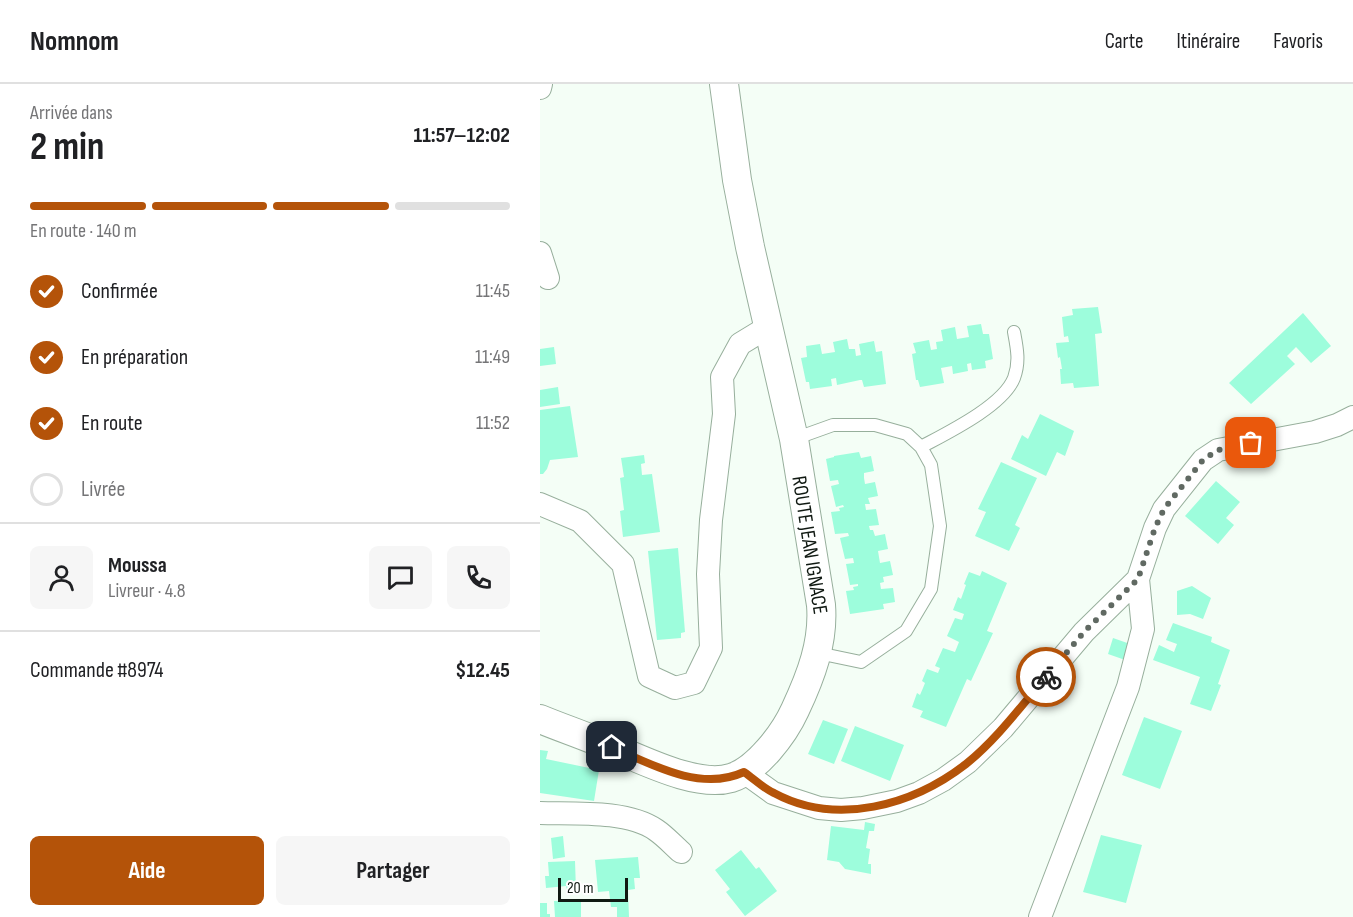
<!DOCTYPE html>
<html lang="fr">
<head>
<meta charset="utf-8">
<style>
	body { margin:0; font-family:"Sofia Sans Condensed",sans-serif; background:#f6f6f6; color:#202124; height:100vh; display:flex; flex-direction:column; font-size:22px; white-space:nowrap }
	* { box-sizing:border-box; margin:0 }
	p { font-size:20px; color:#757577 }
	.icon { flex:none; width:33px; height:33px; fill:none; stroke:currentColor; stroke-width:2; stroke-linecap:round; stroke-linejoin:round }
	.map { position:relative; flex:1; overflow:hidden }
	.drawer { display:flex; flex-direction:column; background:#fff; width:540px }
	.drawer>* { flex:none }
	.scale { position:absolute; left:18px; bottom:15px; width:70px; box-sizing:border-box; padding-left:6px; border:3px solid #101912; border-top:0; font-size:16px; line-height:21px; white-space:nowrap; color:#101912; -webkit-text-stroke:4px #fff; paint-order:stroke }
	.pin { position:absolute; display:grid; place-items:center; width:51px; height:51px; color:#fff; margin:-26px; border-radius:12px; box-shadow:0 3px 9px #0006 }
	.courier { position:absolute; display:grid; place-items:center; width:60px; height:60px; margin:-30px; border:4px solid #b45309; border-radius:50%; background:#fff; color:#222; box-shadow:0 2px 8px #0007 }
	.summary em { font-style:normal; font-weight:700 }
	.summary div { display:flex; flex-direction:column-reverse }
	.summary { display:flex; align-items:center; justify-content:space-between; height:102px; padding:0 30px }
	h1 { font-size:39px; font-weight:700; line-height:45px }
	.bar { display:grid; grid-template-columns:repeat(4,1fr); gap:9px 6px; align-content:center; height:72px; padding:0 30px }
	.bar i { height:8px; border-radius:4px; background:#e0e0e0 }
	.bar .selected { background:#b45309 }
	.bar p { grid-column:span 4 }
	.line { display:flex; align-items:center; gap:15px; padding:0 30px; border-top:2px solid #e0e0e0 }
	.line div { flex:1 }
	.round { display:grid; place-items:center; flex:none; width:63px; height:63px; border-radius:9px; background:#f6f6f6 }
	ol { padding:0 30px; list-style:none }
	li { display:flex; align-items:center; gap:18px; height:66px }
	li p { margin-inline-start:auto }
	li .icon { padding:6px; border-radius:50%; background:#b45309; color:#fff; stroke-width:4 }
	li:last-child { color:#757577 }
	li i { width:33px; height:33px; border:3px solid #e0e0e0; border-radius:50% }
	.action { display:flex; gap:12px; margin-top:auto; padding:12px 30px }
	.action a { flex:1; height:69px; border-radius:9px; background:#b45309; color:#fff; font-size:24px; font-weight:700; line-height:69px; text-align:center }
	.action a+a { background:#f6f6f6; color:#202124 }
	header { display:flex; align-items:center; gap:36px; box-sizing:border-box; height:84px; padding:0 30px; background:#fff; border-bottom:2px solid #e0e0e0 }
	header strong { font-size:28px }
	nav { display:flex; gap:33px; margin-inline-start:auto; font-size:21px }
	main { display:flex; flex:1; min-height:0 }
	.map>svg:first-child { display:block }
</style>
</head>
<body>
<header>
<strong>Nomnom</strong>
<nav><a>Carte</a><a>Itinéraire</a><a>Favoris</a></nav>
</header>
<main>
<section class="drawer">
<div class="summary"><div><h1>2 min</h1><p>Arrivée dans</p></div><em>11:57–12:02</em></div>
<div class="bar"><i class="selected"></i><i class="selected"></i><i class="selected"></i><i></i><p>En route · 140 m</p></div>
<ol>
<li><svg class="icon" aria-label="check" viewBox="0 0 24 24"><path d="M5 12l5 5 9-10"/></svg>Confirmée<p>11:45</p></li>
<li><svg class="icon" aria-label="check" viewBox="0 0 24 24"><path d="M5 12l5 5 9-10"/></svg>En préparation<p>11:49</p></li>
<li><svg class="icon" aria-label="check" viewBox="0 0 24 24"><path d="M5 12l5 5 9-10"/></svg>En route<p>11:52</p></li>
<li><i></i>Livrée</li>
</ol>
<div class="line" style="height:108px"><a class="round"><svg class="icon" aria-label="person" viewBox="0 0 24 24"><circle cx="12" cy="8" r="4"/><path d="M4 21q1-7 8-7t8 7"/></svg></a><div><b>Moussa</b><p>Livreur · 4.8</p></div><a class="round"><svg class="icon" aria-label="chat" viewBox="0 0 24 24"><path d="M4 5h16v11H9l-5 4z"/></svg></a><a class="round"><svg class="icon" aria-label="phone" viewBox="0 0 24 24"><path d="M5 4h4l2 5-3 2q2 4 5 5l2-3 5 2v4C11 20 4 13 5 4z"/></svg></a></div>
<div class="line" style="height:78px"><div>Commande #8974</div><b>$12.45</b></div>
<div class="action"><a>Aide</a><a>Partager</a></div>
</section>
<div class="map">
<svg width="813" height="833" viewBox="0 0 813 833">
	<rect width="100%" height="100%" fill="#f4fef6"/>
	<!-- building -->
	<path fill="#9dfddc" d="M558,223L562,249L555,250L559,302L534,304L533,299L521,300L520,285H522L520,273L518,274L516,259L529,258L528,252L524,253L522,233L533,231L532,225Z
		M763,229L791,262L771,279L756,263L747,272L755,280L711,320L689,299Z
		M441,240L443,250H449L453,275L445,277L446,284L432,286L431,279L427,280L428,287L413,290L412,282L401,284L404,299L380,303L378,296H376L372,270L376,269L373,259L389,256L391,266L397,265L396,258L403,257L401,246L415,243L417,255L429,253L427,242Z
		M307,255L309,265H315L316,272L321,271L319,260L334,257L336,268L342,267L346,300L324,303L322,296H320L297,301L296,294L291,295L292,302L270,305L269,298H266L261,274L267,273L266,262L280,260L282,270L295,268L293,258Z
		M14,263L16,280L0,282V265Z
		M18,303L20,320L0,323V306Z
		M30,322L38,373L10,376L7,385L3,390H0V326Z
		M500,330L534,347L525,372L517,368L506,392L471,375L482,351L488,355Z
		M319,368L321,374L331,372L334,387L324,389V394L325,400L335,398L338,412L328,414L330,420H325L326,426L336,425L339,441L329,442L330,446H333L335,452L345,450L348,465L338,467L340,479L350,477L353,491L343,493L344,498L340,499L341,505L353,504L355,518L343,520L344,525L310,530L306,507L314,506L313,503L318,502V500L310,501L306,480L314,479L313,474L305,475L300,454L309,452L308,449L295,450L291,428L300,427L299,424L304,423L303,421L296,423L291,402L299,400L298,396L290,397L286,375L294,373V372Z
		M104,371L105,379L101,380L102,391L112,390L120,448L83,453L80,427L84,426L80,394L84,393L81,374Z
		M461,378L497,394L475,441L480,444L469,467L435,452L446,428L438,425Z
		M676,397L700,418L686,434L694,441L678,460L645,432Z
		M138,464L145,548L141,549V554L117,556L108,467Z
		M442,487L467,499L447,547L453,549L431,597L427,595L406,643L380,633L383,627L372,623L377,609L380,611L383,604L385,599L382,597L387,585L398,589L400,584L395,582L403,564L415,568L419,558L407,552L415,534L422,536L424,530L413,526L418,513L421,515L426,501L424,500L429,488L440,492Z
		M652,502L671,514L663,535L650,530L637,531V507Z
		M633,539L672,553L671,558L690,566L678,600L681,601L671,627L650,620L660,593L613,576L619,561L634,568L637,560L626,556Z
		M573,554L593,561L588,577L568,570Z
		M604,633L642,647L620,705L582,691Z
		M283,636L308,645L294,680L268,670Z
		M315,642L364,661L350,697L301,677Z
		M0,666L8,667L6,675L59,686L54,717L0,709Z
		M325,738L335,740L334,747H329L326,764L330,765L328,780H331V790L305,785L299,778L287,776L291,742L324,746Z
		M561,751L602,761L586,819L543,808Z
		M23,752L25,773L13,775L11,754Z
		M201,766L216,785L219,783L237,807L205,832L186,808L190,805L175,786Z
		M98,773L100,794H94L95,805L88,806L89,833H77V823H71L69,807L58,808L55,776Z
		M35,777L36,806H27L26,802L6,804L5,792H9L8,778Z
		M41,816V833H15L14,817Z
		M0,819H7V830H10V833H0Z"/>
	<g fill="none" stroke-linecap="round" stroke-linejoin="round">
		<!-- service casing -->
		<g stroke="#97af9c" stroke-width="14">
			<path id="service" d="M254,355L293,341H335L367,350L381,363L391,381L400,442L391,505L366,547L321,578L278,569
				M381,363C407,349 463,322 474,294C480,278 477,264 474,248"/>
		</g>
		<!-- minor casing -->
		<g stroke="#97af9c" stroke-width="24">
			<path id="minor" d="M0,4L1,0
				M0,169L8,194
				M0,420L40,437L83,480L109,592L135,604L154,599L171,564L168,490L171,436L184,330L182,293L200,260L228,243
				M204,688L233,709L279,724L301,726L323,724L357,717L379,709L403,696L428,678L463,644L544,548L598,495L615,444L624,425L663,376L678,366L775,348L797,341L813,333
				M0,729C34,730 87,726 116,746C125,752 133,761 141,768
				M500,833L588,603L603,545L598,495"/>
		</g>
		<!-- tertiary casing -->
		<g stroke="#97af9c" stroke-width="30">
			<path id="tertiary" d="M0,635C24,645 49,653 73,664C103,676 157,704 191,694C217,686 244,650 255,626C271,592 284,558 281,521L254,355L210,163L197,96L184,0"/>
		</g>
		<!-- service -->
		<use href="#service" stroke="#fff" stroke-width="12"/>
		<!-- minor -->
		<use href="#minor" stroke="#fff" stroke-width="22"/>
		<!-- tertiary -->
		<use href="#tertiary" stroke="#fff" stroke-width="28"/>
	</g>
	<g fill="none" stroke-linecap="round" stroke-linejoin="round">
		<!-- done -->
		<path stroke="#606962" stroke-width="6" stroke-dasharray="0 10.8" d="M506,593L544,548L598,495L615,444L624,425L663,376L678,366L711,359"/>
		<!-- route -->
		<path stroke="#b45309" stroke-width="8" d="M72,663C112,681 161,708 204,688C214,695 223,704 234,709C297,743 373,721 426,680C457,655 481,622 506,593"/>
	</g>
	<g text-anchor="middle" stroke-width="4.5" stroke-linejoin="round" paint-order="stroke">
		<!-- street labels -->
		<g font-size="21" fill="#101912" stroke="#fff">
			<text transform="translate(270 461) rotate(81)" y="7">ROUTE JEAN IGNACE</text>
		</g>
	</g>
</svg>
<div class="scale">20 m</div>
<div class="pin" style="left:711px;top:359px;background:#ea580c"><svg class="icon" aria-label="bag" viewBox="0 0 24 24"><path d="M5 8h14l-1 12H6zM9 8a3 3 0 0 1 6 0"/></svg></div>
<div class="pin" style="left:72px;top:663px;background:#1f2937"><svg class="icon" aria-label="home" viewBox="0 0 24 24"><path d="M3 11l9-7 9 7M6 9v11h12V9"/></svg></div>
<div class="courier" style="left:506px;top:593px"><svg class="icon" aria-label="bike" viewBox="0 0 24 24"><circle cx="6" cy="16" r="4"/><circle cx="18" cy="16" r="4"/><path d="M6 16l4-8h5l3 8M10 8l3 8H6M13 5h3"/></svg></div>
</div>
</main>
</body>
</html>
